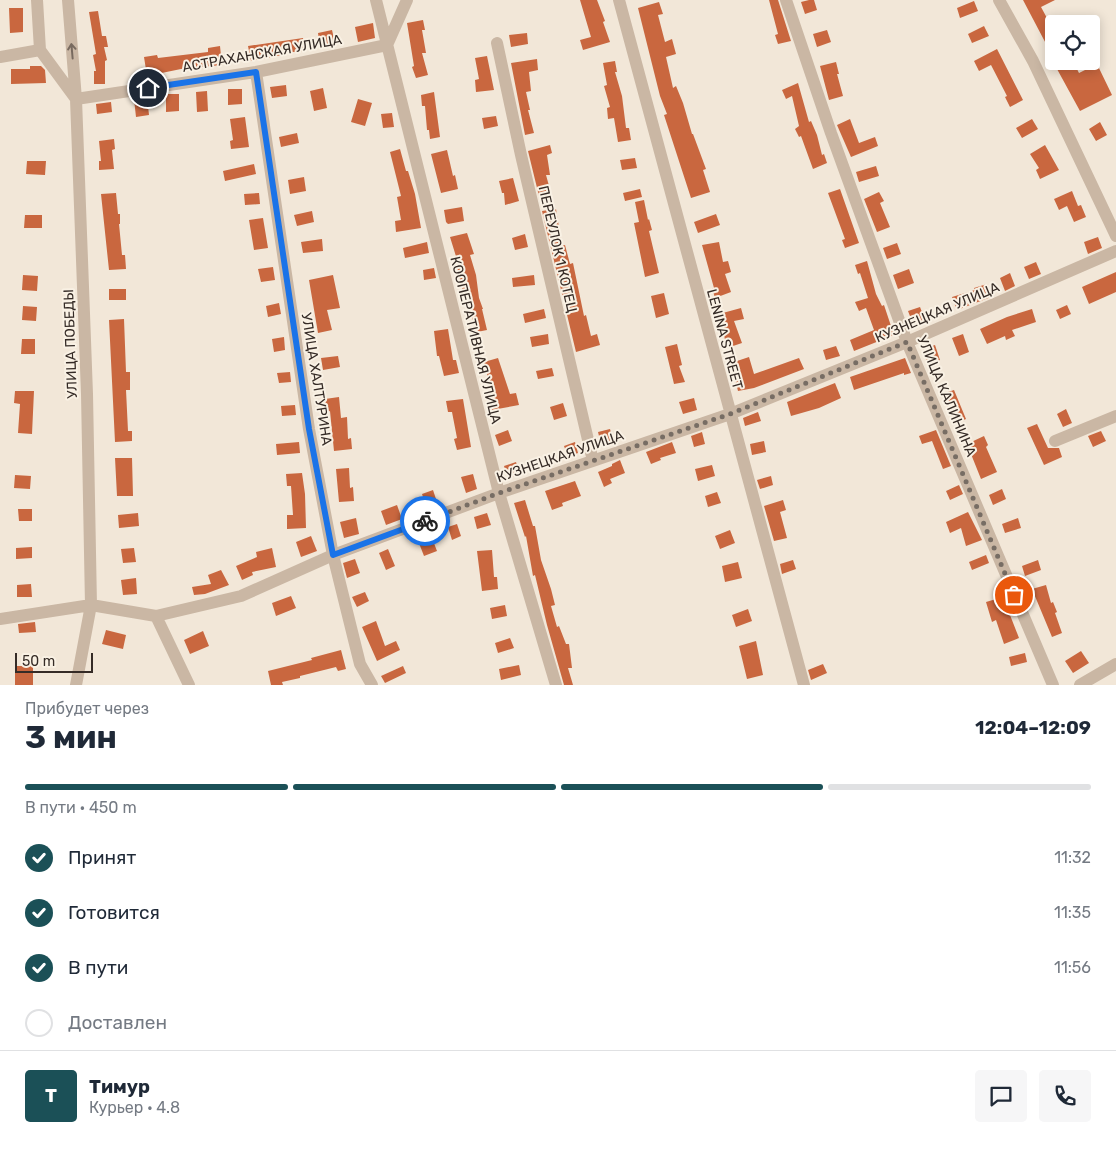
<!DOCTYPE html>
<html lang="ru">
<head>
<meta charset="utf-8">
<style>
	body { margin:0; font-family:Rubik,sans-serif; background:#f6f6f7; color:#1f2937; height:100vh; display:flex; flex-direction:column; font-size:19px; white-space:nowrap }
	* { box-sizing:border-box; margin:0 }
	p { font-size:16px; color:#747a83 }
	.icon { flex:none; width:28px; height:28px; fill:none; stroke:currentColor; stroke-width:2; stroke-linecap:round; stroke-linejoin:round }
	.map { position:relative; height:685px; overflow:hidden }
	.panel { display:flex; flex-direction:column; background:#fff; flex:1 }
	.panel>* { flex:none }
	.controls { position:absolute; left:1045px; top:15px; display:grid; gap:10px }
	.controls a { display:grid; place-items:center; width:55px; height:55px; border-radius:5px; background:#fff; box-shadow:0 2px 12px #0003; font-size:25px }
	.scale { position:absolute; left:15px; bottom:12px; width:78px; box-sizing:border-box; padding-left:5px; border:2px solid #352b26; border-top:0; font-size:14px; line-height:18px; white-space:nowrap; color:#352b26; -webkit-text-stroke:4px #f9f1e4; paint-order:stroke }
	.pin { position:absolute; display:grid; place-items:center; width:42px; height:42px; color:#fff; margin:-21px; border:2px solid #fff; border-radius:50%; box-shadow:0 1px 5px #0007 }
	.courier { position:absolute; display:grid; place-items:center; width:50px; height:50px; margin:-25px; border:4px solid #1a73e8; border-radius:50%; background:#fff; color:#222; box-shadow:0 1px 6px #0007 }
	.head em { font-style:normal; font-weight:700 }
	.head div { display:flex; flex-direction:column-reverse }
	.head { display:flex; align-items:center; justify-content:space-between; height:85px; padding:0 25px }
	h1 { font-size:32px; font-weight:700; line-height:38px }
	.bar { display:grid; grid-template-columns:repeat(4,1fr); gap:8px 5px; align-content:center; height:60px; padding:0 25px }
	.bar i { height:6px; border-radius:4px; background:#e0e1e3 }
	.bar .on { background:#1b5057 }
	.bar p { grid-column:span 4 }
	.line { display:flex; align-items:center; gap:12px; padding:0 25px; border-top:1px solid #e0e1e3 }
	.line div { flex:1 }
	.round { display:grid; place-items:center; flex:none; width:52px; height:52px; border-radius:5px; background:#f6f6f7 }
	ol { padding:0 25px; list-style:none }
	li { display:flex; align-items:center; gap:15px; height:55px }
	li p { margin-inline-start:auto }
	li .icon { padding:5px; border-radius:50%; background:#1b5057; color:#fff; stroke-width:4 }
	li:last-child { color:#747a83 }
	li i { width:28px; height:28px; border:2px solid #e0e1e3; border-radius:50% }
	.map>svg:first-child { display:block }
</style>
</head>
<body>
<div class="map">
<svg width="1116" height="685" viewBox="0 0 1116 685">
	<rect width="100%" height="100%" fill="#f2e7d8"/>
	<!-- building -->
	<path fill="#c9673f" d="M580,0H597L605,21L603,22L610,42L583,50L580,40L591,37Z
		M769,0H778L791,41L778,44L775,35L778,34Z
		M809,0H814L817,10L805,14L801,2Z
		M1023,0H1055L1041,7L1054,31V59Z
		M974,1L978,11L960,18L957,8Z
		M659,2L663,14L658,15L665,42L672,39L676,54L666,57L673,88L676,86L683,103L692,134H693L706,169L703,170L710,192L691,198L664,115L667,114L660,96L638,8Z
		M9,8H23V32L10,33Z
		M98,11L102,36H106L108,47H104L107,60L105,61V84H94V71H96L93,55L96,54L89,12Z
		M423,20L425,30H422L426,53H422L428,75L416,78L412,67L414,66L407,23Z
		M373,23L375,38L358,42L355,27Z
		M984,26L989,36L972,43L968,34Z
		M332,30L335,43L320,46L318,33Z
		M827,30L831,42L817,47L813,34Z
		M527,33L528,44L511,47L509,35Z
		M303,38L305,51L281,53L282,55L251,61L248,46Z
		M220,46L222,65L181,69L147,76L144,57L157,55L158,58L208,52V48Z
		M997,49L1023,100L1010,107L1005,97L1007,96L991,65L979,71L974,61Z
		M487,56L494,90L476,92L475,80L479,79L475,58Z
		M537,59L538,70L529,72L531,91L526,92L530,110H528L534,133L525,135L511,63Z
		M615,61L617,72H615L622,96L626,128H629L631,140L618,142L614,118L608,119L607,108L610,107L604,86L607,85L603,63Z
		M1070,61H1073L1079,73L1097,64L1112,95L1080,111L1057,69Z
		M836,62L839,74H837L843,96L829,100L820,66Z
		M30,66H41L45,70L46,83L11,84V69H30Z
		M798,83L809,122L811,121L817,135L822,155L824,154L827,163L813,169L801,136L799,137L795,129L799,126L792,96L786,99L782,90Z
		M286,85L287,96L272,98L270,87Z
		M323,88L327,108L314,111L310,91Z
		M228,89H242V104L228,105Z
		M207,91L208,111L197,112L196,92Z
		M434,92L440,137L430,139L429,130H427L425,106H422L421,95Z
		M166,94H179V111L166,112Z
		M147,97L149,115L136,117L134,99Z
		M358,99L372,103L365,126L351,122Z
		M111,102L112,112L97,114L96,104Z
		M392,113L394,127L383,128L381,114Z
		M496,116L498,126L484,129L482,118Z
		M245,117L249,147L231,149L230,141L233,140L230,119Z
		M850,119L859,143L875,137L878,146L851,157L837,125Z
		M1032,119L1038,129L1022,138L1016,128Z
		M1100,122L1107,135L1096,141L1089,129Z
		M297,133L299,143L281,147L279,137Z
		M114,139L115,149L112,150L114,169L99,170V161H101L99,141Z
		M550,145L552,153L547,155L550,175H546L551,193L539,196L528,151Z
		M1045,145L1059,170L1040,179L1036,170L1039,168L1030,154Z
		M400,149L406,171H408L415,194L421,228L396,232L395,221L401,220L397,197L401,196L390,152Z
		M447,150L453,176L455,175L458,189L441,193L431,154Z
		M635,158L637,168L622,170L620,160Z
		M27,161H46L45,175L26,174Z
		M254,164L256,174L225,181L223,171Z
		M876,166L879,176L859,182L856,172Z
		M304,177L306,191L290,194L288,180Z
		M513,178L519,201L505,205L504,193H502L499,181Z
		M640,189L642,197L625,201L623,193Z
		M840,189L859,243L845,248L842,240L845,239L828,193Z
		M1072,191L1078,206L1081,205L1086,217L1074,222L1067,206L1059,210L1054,199Z
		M879,192L884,201L880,203L890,227L877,232L864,199Z
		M116,193L118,214H120V224H119L122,255H125L126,269L109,270L101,194Z
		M259,193L260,204L245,205L244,194Z
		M644,200L648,220L649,219L652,230L649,231L659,273L645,277L634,223L639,222L635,202Z
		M462,207L464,221L448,224L446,222L444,210Z
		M556,209L562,246L565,245L570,264L573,263L584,316L586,315L591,336L597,334L600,345L576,352L542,211Z
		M312,211L314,222L297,226L294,215Z
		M716,214L720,225L698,233L694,222Z
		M25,215H42V228H24Z
		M263,218L268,248L254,250L249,220Z
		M467,233L474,254L470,255L476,275L479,298L483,309H482L487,330L477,332L470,312H468L457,267L459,266L450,237Z
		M525,234L528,247L515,250L512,238Z
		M1098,237L1102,248L1088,254L1084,242Z
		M322,239L323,251L303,253L301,242Z
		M427,242L429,253L405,258L403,248Z
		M719,242L723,262L728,261L731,272L725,274L731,292L715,298L712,288H714L702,245Z
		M897,243L901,254L887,259L883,248Z
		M867,261L876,294L882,306L884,305L894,335L854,351L850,340L874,330L866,308L859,311L855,302L868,298L860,273L858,274L855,265Z
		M1036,262L1041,274L1029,279L1024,267Z
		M273,267L275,280L261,282L258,269Z
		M434,268L436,278L424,280L423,270Z
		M909,269L914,283L898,289L893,275Z
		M1116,272V292L1089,304L1082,287Z
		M1010,273L1015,286L1005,291L1000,278Z
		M23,275L38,276L37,291L22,290Z
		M333,275L340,308L327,310L332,330L318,333L309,280Z
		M534,275L535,285L513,287L512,278Z
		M987,284L991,297L957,310L952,297L975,290L974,288Z
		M109,289H126V300H109Z
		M664,293L669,314L656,318L651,296Z
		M279,303L281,314L268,317L266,306Z
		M1067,305L1071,314L1060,319L1056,310Z
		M23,306L37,307L36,321L22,320Z
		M920,307L925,320L913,324L908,311Z
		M741,308L744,319L734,321L742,343L727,348L719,314Z
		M544,309L546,318L525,323L523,314Z
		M1032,309L1036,322L1012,330L1015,336L1006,340L1005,336L987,344L980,329L1007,317Z
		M124,319L126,372H130V390H126L128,431H132V441L115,442L109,320Z
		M448,329L453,360H456L459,373L444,376L439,356H437L434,331Z
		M548,334L549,344L532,347L530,337Z
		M963,334L969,352L959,356L952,338Z
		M284,337L285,350L274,352L272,339Z
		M22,339H35V354H21Z
		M677,344L682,365L679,366L685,382L674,384L665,347Z
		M935,345L940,360L928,364L923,349Z
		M836,346L840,356L826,360L823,350Z
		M338,356L340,367L323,370L321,358Z
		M749,357L754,374L799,358L804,369L754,388L738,391L731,363Z
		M498,358L510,394L516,393L519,405L492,410L490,398L493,397L484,362Z
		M905,358L911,373L904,375V373L854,390L850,377Z
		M552,368L554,376L538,379L536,371Z
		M290,372L291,382L279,383L277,373Z
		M835,383L841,398L819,408L791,416L787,402Z
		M954,390L966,419L955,424L942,394Z
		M15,391H34L32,434L18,433L20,404L14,403Z
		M339,397L341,418L347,417L348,439L351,438L352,449L334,451L330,411L327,412L325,399Z
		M694,398L697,410L683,414L679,402Z
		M463,399L471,447L457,450L454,439L457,438L452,412H448L446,401Z
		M563,403L567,416L554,420L550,407Z
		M295,405L296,415L282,416L281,406Z
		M1066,409L1072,423L1063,427L1057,414Z
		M758,412L761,421L745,426L743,418Z
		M1037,424L1048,448H1059L1062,457L1044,465L1027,428Z
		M610,429L613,440L601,444L598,432Z
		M508,430L512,441L499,446L495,435Z
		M936,430L951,466L943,469L932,441L922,444L919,436Z
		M1101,431L1106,441L1093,447L1088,436Z
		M702,432L705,444L694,447L691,436Z
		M984,436L988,445L986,447L997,472L981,479L967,444Z
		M764,441L766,452L752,455L750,444Z
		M299,442L300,453L277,455L276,444Z
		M575,442L578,453L568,457L564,446Z
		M672,442L676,453L660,458L661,460L651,464L646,452Z
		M115,458H132L133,496H117Z
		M620,460L625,473L610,479L612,483L604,487L598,472L612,466V464Z
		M516,462L520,474L508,478L504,466Z
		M712,465L715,476L698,481L695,469Z
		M349,468L350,488L353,487L354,501L339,502L336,469Z
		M302,473L305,494L306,528L287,529V515H293L291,486H287L286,474Z
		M473,474L477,489L466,493L461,477Z
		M15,475L31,476L30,489L14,488Z
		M771,476L773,485L760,489L757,480Z
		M575,481L581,496L562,503L563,506L552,510L545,491Z
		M959,485L963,494L950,500L946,491Z
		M1002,489L1006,499L993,505L989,495Z
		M433,490L438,505L427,509L422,494Z
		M717,492L721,503L708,507L705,496Z
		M525,500L533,526H535L541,560L551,589L555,605L551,606L557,627L559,626L566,644H569L572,668H568L573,685H564L547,625L535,575L533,576L526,536L525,537L514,503Z
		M783,500L786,510L780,512L787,538L774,541L764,506Z
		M397,505L402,519L386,525L381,511Z
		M18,509H32V521H19Z
		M968,512L982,540L966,546L961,528L950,533L946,522Z
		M138,513L139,526L119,528L118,515Z
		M487,513L491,525L477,529L474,517Z
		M356,518L359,534L344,538L340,522Z
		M1018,518L1021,528L1005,533L1002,524Z
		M457,524L461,536L452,540L448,527Z
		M730,530L735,543L720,549L715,536Z
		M430,533L437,551L424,556L417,538Z
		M311,536L317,551L301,557L296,542Z
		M32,547V558L16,559V548Z
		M134,548L136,562L123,563L121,549Z
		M272,548L276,567L252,572L253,575L242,580L236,566L257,557L256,552Z
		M388,549L395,566L386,570L379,553Z
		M492,550L494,577H497L498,589L482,591L477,551Z
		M986,555L989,563L972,570L969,562Z
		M355,559L360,573L347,578L343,563Z
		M793,560L796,569L782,574L780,564Z
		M1038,560L1041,570L1025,576L1022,566Z
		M738,562L742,578L725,582L722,566Z
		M221,570L229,585L205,594L194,595L192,587L211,584L208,575Z
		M136,578L137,594L123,595L121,580Z
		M31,584L32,597H17V585Z
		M1046,585L1051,603L1053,602L1057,612L1055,613L1062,633L1052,637L1032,589Z
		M365,592L369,601L357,607L352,597Z
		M291,596L296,608L276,616L272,603Z
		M1003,597L1019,638L1004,644L996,620L992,622L986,602Z
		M505,605L507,616L492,619L490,608Z
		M748,609L752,621L736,627L732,615Z
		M376,621L385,646L396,641L400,650L377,661L362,627Z
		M35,622L36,632L19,633L18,624Z
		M106,630L126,635L123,649L102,644Z
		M203,631L209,646L190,654L184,640Z
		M510,638L514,648L498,653L495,643Z
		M756,641L763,675L747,679L739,646Z
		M341,650L346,669L338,671L336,667L300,676V678L282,682L283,685H271L268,671L312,660L311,658Z
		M1081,651L1089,663L1073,673L1065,661Z
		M1025,653L1027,662L1011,666L1009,657Z
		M823,664L827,673L811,680L808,670Z
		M519,665L521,675L501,680L499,669Z
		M15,666H33V685H15Z
		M403,666L406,673L385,683L381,676Z"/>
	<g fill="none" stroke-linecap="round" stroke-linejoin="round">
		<!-- minor -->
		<path stroke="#cab7a4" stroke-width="12" d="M37,0L40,50
			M68,0L76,99L87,394L91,605L76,685
			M376,0L499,493L556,685
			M619,0L804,685
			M786,0L831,133L907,342L1053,685
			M999,0L1033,61L1116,236
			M497,43L521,155L593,461
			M0,57L40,50L76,99L256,72L387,45L407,0
			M256,72L309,429L333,555L360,664L372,685
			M1055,441L1116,416
			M156,616L189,685
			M0,619L91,605L156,616L241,596L333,555L499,493L730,414L907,342L1116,251
			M1080,685L1116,664"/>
	</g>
	<!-- one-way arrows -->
	<defs><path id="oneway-shaft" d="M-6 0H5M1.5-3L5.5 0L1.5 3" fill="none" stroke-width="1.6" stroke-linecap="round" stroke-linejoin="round" transform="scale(1.25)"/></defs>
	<use stroke="#786a5f" href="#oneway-shaft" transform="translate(72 51) rotate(-95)"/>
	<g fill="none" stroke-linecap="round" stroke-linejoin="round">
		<!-- done -->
		<path stroke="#776d64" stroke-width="5" stroke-dasharray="0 9" d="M425,521L499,493L730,414L907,342L1014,595"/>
		<!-- route -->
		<path stroke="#1a73e8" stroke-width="6" d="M148,88L256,72L309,429L333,555L425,521"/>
	</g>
	<g text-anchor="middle" stroke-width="4" stroke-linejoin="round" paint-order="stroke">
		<!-- street labels -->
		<g font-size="14" fill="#352b26" stroke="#f9f1e4">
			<text transform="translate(262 53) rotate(-10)" y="5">АСТРАХАНСКАЯ УЛИЦА</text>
			<text transform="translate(558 249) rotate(77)" y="5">ПЕРЕУЛОК 1 КОТЕЦ</text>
			<text transform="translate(937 312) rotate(-23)" y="5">КУЗНЕЦКАЯ УЛИЦА</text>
			<text transform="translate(725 339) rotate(75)" y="5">LENINA STREET</text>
			<text transform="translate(476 340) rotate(76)" y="5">КООПЕРАТИВНАЯ УЛИЦА</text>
			<text transform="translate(70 344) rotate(-92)" y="5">УЛИЦА ПОБЕДЫ</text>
			<text transform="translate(317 379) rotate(81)" y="5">УЛИЦА ХАЛТУРИНА</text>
			<text transform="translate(947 396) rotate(67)" y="5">УЛИЦА КАЛИНИНА</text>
			<text transform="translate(560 456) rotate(-19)" y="5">КУЗНЕЦКАЯ УЛИЦА</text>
		</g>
	</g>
</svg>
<div class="controls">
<a><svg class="icon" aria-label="locate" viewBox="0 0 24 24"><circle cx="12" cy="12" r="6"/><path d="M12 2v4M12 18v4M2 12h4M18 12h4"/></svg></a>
</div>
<div class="scale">50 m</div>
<div class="pin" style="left:1014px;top:595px;background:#ea580c"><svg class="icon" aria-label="bag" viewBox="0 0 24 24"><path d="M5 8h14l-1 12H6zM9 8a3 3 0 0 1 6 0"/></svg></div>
<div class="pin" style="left:148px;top:88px;background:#1f2937"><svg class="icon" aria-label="home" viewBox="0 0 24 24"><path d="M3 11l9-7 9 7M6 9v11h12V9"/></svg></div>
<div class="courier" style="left:425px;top:521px"><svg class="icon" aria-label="bike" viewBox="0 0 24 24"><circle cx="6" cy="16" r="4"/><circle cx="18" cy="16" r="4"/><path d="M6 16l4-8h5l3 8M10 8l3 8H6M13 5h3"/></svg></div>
</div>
<section class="panel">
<div class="head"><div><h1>3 мин</h1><p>Прибудет через</p></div><em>12:04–12:09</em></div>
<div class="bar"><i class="on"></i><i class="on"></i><i class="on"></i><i></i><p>В пути · 450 m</p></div>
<ol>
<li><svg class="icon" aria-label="check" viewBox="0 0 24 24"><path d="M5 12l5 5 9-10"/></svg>Принят<p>11:32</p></li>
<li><svg class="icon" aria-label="check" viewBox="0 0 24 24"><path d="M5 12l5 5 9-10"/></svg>Готовится<p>11:35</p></li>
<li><svg class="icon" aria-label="check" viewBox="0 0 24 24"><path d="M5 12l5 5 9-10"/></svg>В пути<p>11:56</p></li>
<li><i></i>Доставлен</li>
</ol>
<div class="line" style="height:90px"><b class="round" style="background:#1b5057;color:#fff">Т</b><div><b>Тимур</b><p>Курьер · 4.8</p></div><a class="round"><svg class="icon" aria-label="chat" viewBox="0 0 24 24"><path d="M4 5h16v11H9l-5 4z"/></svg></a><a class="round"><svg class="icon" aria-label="phone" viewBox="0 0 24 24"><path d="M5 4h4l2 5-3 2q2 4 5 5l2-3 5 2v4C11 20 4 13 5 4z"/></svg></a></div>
</section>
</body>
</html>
